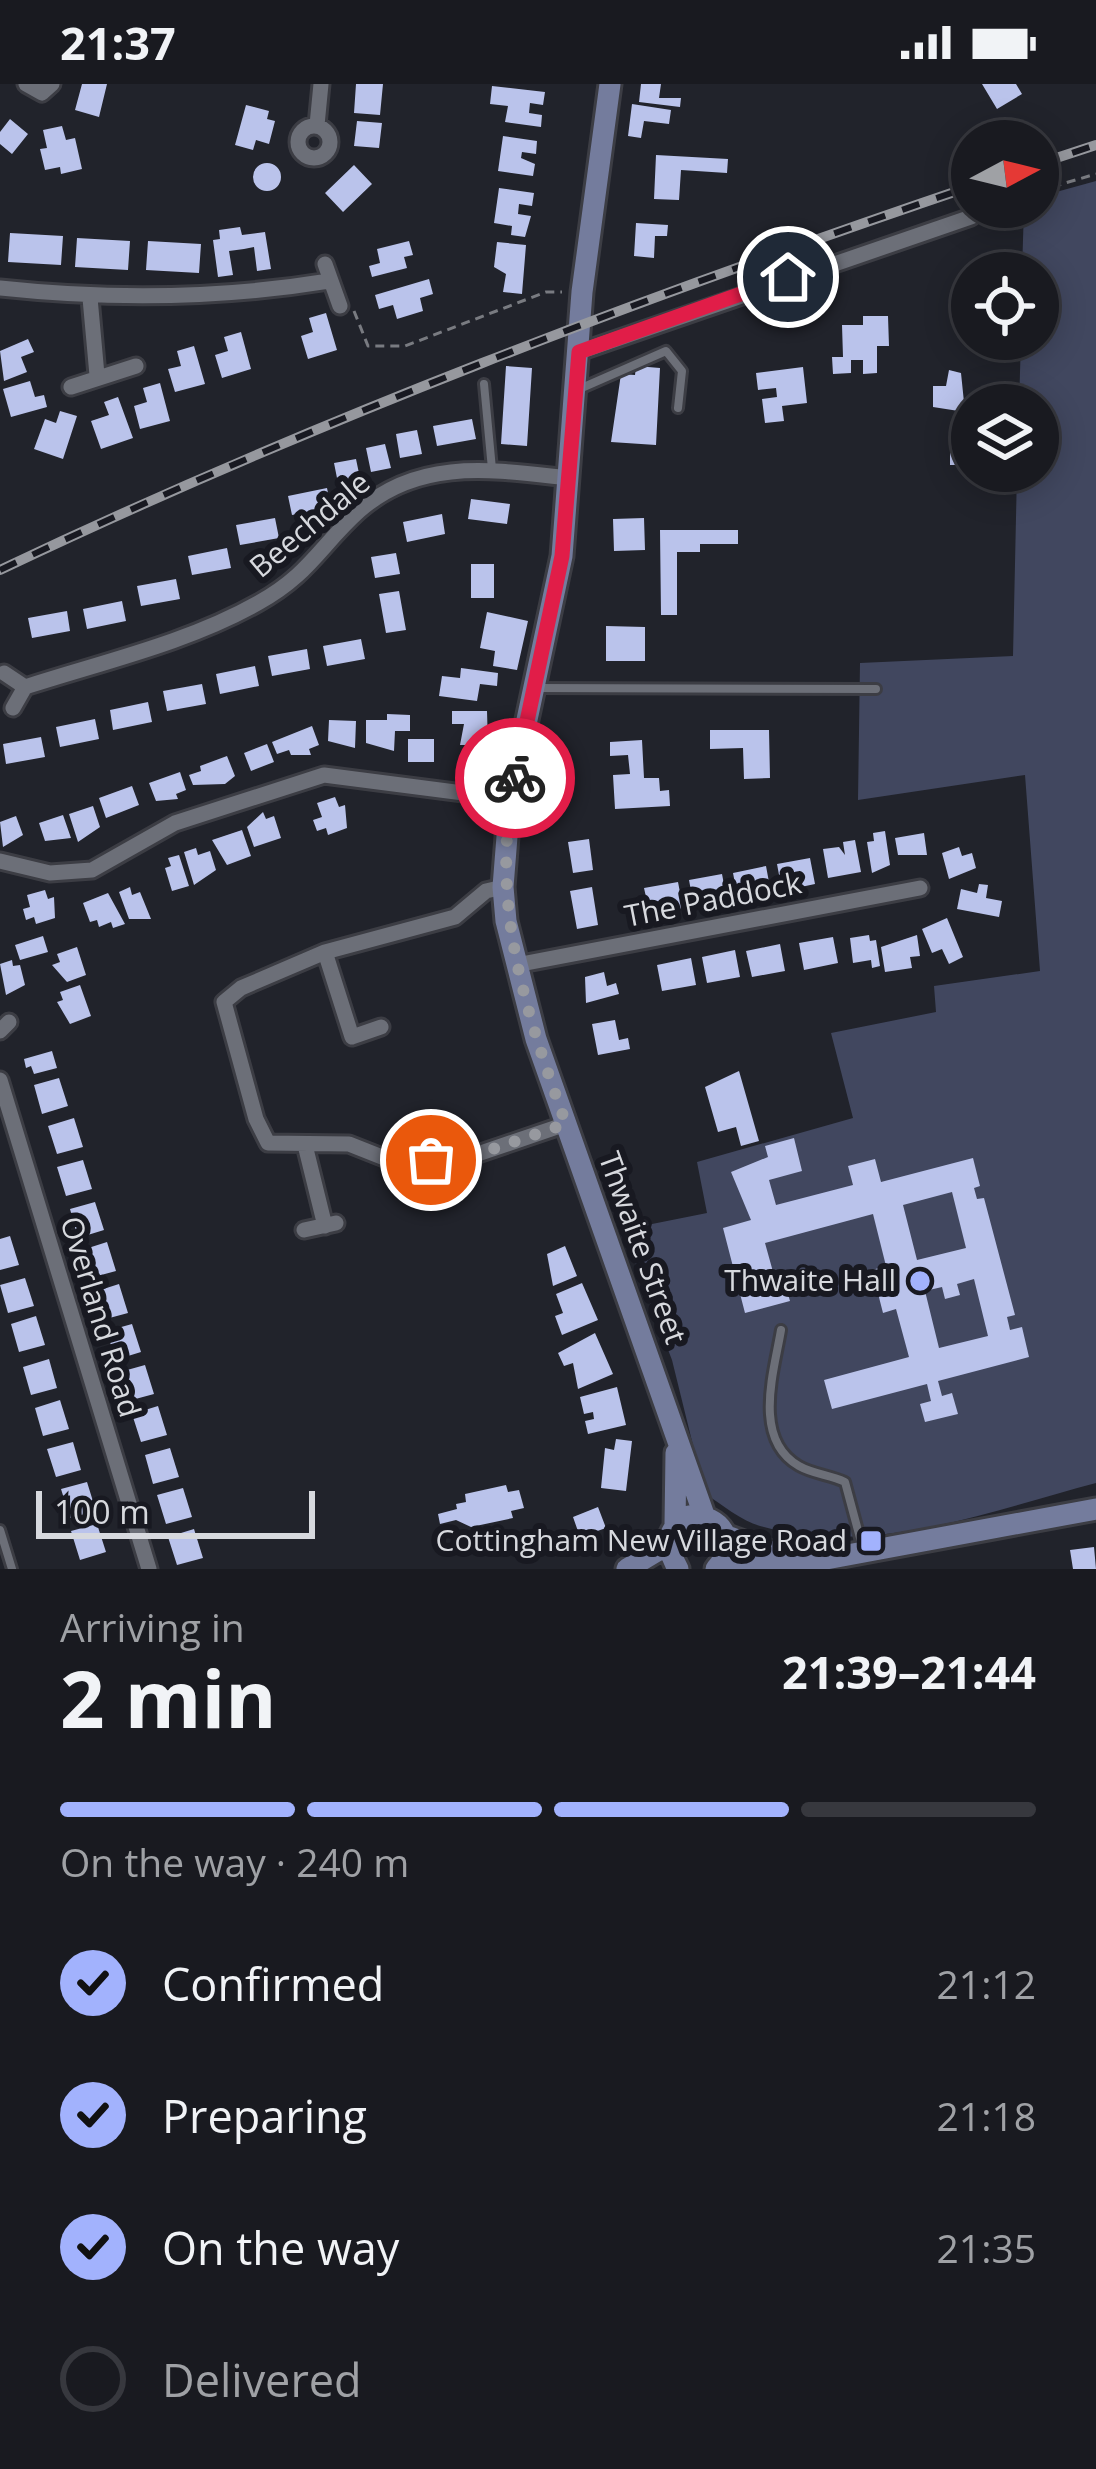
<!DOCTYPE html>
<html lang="en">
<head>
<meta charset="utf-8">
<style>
	body { margin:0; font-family:"Open Sans",sans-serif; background:#26272d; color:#f1f3f6; height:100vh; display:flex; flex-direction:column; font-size:45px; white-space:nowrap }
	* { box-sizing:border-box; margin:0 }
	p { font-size:39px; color:#9fa1a5 }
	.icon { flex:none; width:66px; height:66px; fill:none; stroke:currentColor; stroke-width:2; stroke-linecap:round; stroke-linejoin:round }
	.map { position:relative; height:1485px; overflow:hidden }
	.drawer { display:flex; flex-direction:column; background:#191a20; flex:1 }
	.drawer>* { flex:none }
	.needle { width:78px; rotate:83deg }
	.buttons { position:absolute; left:951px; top:36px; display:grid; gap:24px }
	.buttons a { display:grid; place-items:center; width:108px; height:108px; border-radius:50%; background:#191a20; box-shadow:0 6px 30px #0003,0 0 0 3px #37383e; font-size:60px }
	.scale { position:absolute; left:36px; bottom:30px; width:279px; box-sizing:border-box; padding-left:12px; border:6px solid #d7d9de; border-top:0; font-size:33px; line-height:42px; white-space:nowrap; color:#d7d9de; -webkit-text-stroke:9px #181921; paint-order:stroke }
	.pin { position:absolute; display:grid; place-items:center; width:102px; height:102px; color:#fff; margin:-51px; border:6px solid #fff; border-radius:50%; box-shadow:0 3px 12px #0007 }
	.courier { position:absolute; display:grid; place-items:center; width:120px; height:120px; margin:-60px; border:9px solid #e11d48; border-radius:50%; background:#fff; color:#222; box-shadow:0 3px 15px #0007 }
	.overview em { font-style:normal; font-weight:700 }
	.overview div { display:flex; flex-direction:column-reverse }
	.overview { display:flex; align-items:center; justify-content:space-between; height:204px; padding:0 60px }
	h1 { font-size:78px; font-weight:700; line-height:90px }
	.bar { display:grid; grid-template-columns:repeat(4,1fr); gap:18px 12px; align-content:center; height:144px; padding:0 60px }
	.bar i { height:15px; border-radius:9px; background:#37383e }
	.bar .active { background:#a2b2fd }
	.bar p { grid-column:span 4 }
	ol { padding:0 60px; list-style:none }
	li { display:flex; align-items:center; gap:36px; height:132px }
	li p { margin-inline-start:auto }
	li .icon { padding:12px; border-radius:50%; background:#a2b2fd; color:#111; stroke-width:4 }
	li:last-child { color:#9fa1a5 }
	li i { width:66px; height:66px; border:6px solid #37383e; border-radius:50% }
	.status { display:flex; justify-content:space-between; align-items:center; height:84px; padding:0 60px; background:#191a20; direction:ltr }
	.status svg { height:33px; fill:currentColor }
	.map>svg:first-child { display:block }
</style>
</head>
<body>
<div class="status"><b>21:37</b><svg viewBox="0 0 49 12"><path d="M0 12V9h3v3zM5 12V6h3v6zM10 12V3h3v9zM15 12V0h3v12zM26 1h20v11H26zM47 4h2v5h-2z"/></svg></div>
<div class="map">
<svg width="1096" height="1485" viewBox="0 0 1096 1485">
	<rect width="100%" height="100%" fill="#21232b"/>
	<!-- green -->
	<path fill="#41475f" d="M1096,97V1399C990,1427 871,1474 760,1442C741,1437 722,1420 705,1410L672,1276L622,1146L707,1129L697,1078L853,1034L831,949L936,928L934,902L1040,887L1025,691L858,716L860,579L1013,572L1017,387H1038V321H1019L1021,255H1038V189H1022L1024,123H1038V113Z"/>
	<!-- building -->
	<path fill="#bac3eb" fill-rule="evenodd" d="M82,0H107L99,33L75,26Z
		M356,0H383L380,31L354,29Z
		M641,0H661L659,14H681L680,23L639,18Z
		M982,0H1016L1022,10L997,25Z
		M492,2L545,8L543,21L530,19L529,29L542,31L541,43L505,38L508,22L490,20Z
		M632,20L671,26L669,40L644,37L641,54L628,52Z
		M246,21L269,27L267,35L275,37L269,60L256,56L253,66L235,61Z
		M10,35L28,50L12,70L0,60V48Z
		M357,37L382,39L379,64L354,62Z
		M62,42L66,56L75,54L82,85L61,90L60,83L45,86L40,65L47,64L43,46Z
		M503,52L537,57L536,70L522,68L521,74L535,80L533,92L498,87Z
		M656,71L728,75L727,89L681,86L679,116L654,115Z
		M253 93a14 14 0 1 1 28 0a14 14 0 1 1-28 0Z
		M354,81L372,100L343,128L325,109Z
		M499,104L534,109L532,122L519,120L518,130L531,132L525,153L511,151L512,142L494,139Z
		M636,139L668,141L667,152H655L654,174L634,172Z
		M240,143L242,151L265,148L271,185L257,187L254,163L244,165L229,167L233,191L218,193L213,156L220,155L219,146Z
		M10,149L63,152L61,181L8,178Z
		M77,154L130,157L128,186L75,183Z
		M148,157L201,160L199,189L146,186Z
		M409,157L413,171L404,173L407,184L372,193L369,182L380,179L377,165Z
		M497,158L526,161L522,210L503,208L506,190L494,183Z
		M429,195L433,210L420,214L423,227L397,235L393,221L379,225L375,211Z
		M326,229L337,266L308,275L301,252L313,248L309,234Z
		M863,232H888L889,262H877V289L863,290V276H851V289L833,290L832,273H843L842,241H863Z
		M241,248L251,285L222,294L215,271L228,267L224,253Z
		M28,255L34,268L21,273L27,288L4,297L0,267Z
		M194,262L205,300L175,308L168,285L181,282L177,267Z
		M506,282L532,284L527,362L501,360Z
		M636,282L660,284L656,361L611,358L621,290L635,291Z
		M803,283L807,319L782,322L784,337L765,339L762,315L777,313L776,304L758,306L756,289Z
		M949,286L961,289L965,328L933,323V302H946Z
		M30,297L35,313L44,311L47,323L11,333L3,305Z
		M160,299L170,337L140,345L134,322L147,318L143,304Z
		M118,313L133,354L101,365L91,337L109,331L104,318Z
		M60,327L77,332L63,375L34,365L45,335L56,339Z
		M472,335L476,355L437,362L433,342Z
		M417,346L422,370L400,374L396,350Z
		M385,360L391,384L371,388L366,364Z
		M950,362H970V381H950Z
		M356,375L361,399L339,404L334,379Z
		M327,404L331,424L292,431L288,412Z
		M471,415L510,420L507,440L468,435Z
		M442,430L445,450L407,458L403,438Z
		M275,434L279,454L240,461L236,441Z
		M644,434L645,466L614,467L613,435Z
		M660,446H738V460H700V468H677V531H661Z
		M227,464L231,484L192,491L188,472Z
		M396,469L400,490L375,494L371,473Z
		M471,480H494V514H471Z
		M176,495L180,515L141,522L137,502Z
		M399,507L406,546L386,549L379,510Z
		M122,517L126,537L87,545L83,525Z
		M67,527L70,547L32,554L28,534Z
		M487,528L528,537L517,586L493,582L495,567L480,564Z
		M606,542L645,543V577H606Z
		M361,555L365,575L327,582L323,562Z
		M307,565L310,585L272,592L268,572Z
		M255,582L259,602L220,610L216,590Z
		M461,584L498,589L497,602L480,600L477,617L439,612L442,592L460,594Z
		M202,600L206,620L167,627L163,607Z
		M148,618L152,638L113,646L110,626Z
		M452,627H487L488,661H460L464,640H452Z
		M387,630L410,631V647H395L394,667L366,659V636H387Z
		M95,635L99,655L60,663L56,643Z
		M329,636L356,637L355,664L328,657Z
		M312,642L319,661L309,665L311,671H291L289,666L277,670L272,658Z
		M710,646H769L770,694L744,695L743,664L710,665Z
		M41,653L45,673L6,680L3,660Z
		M408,655H434V678H408Z
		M642,656L644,694H659L660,707L669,706L670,722L615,725L613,691L630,690L628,671L610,672V658Z
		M267,660L274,678L251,687L244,669Z
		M227,672L235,692L225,700L193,701L189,691L201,687L200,682Z
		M180,688L186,706L176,710L178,715L156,717L149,699Z
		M132,702L139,721L106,734L99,714Z
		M335,713L339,723L345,721L347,744L328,751L326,744L317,747L313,736L322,733L317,719Z
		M93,722L100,743L78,758L69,730Z
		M263,728L266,735L274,732L281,754L254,763L247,743Z
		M63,731L71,754L45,757L39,739Z
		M16,732L23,751L3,763L0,738Z
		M242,746L251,772L227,781L212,756Z
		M885,747L890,781L872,789L867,758L874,757L873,749Z
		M924,749L927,771H898L895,754Z
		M589,755L593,786L573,789L568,758Z
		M855,756L861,788L828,794L823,765L839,763L845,771L843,758Z
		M959,763L962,772L972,769L976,784L949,795L942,769Z
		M196,764L198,771L210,767L216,786L194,801L184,768Z
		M179,771L189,802L172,807L165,784L171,782L168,774Z
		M810,774L815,800L782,807L777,780Z
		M766,782L771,809L738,815L733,789Z
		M722,790L727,816L694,823L689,796Z
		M678,798L683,824L650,831L644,804Z
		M979,800L988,801L986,814L1002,817L999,833L957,825L961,805L977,809Z
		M130,803L132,811L140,808L151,835H129L119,808Z
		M592,803L598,841L577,845L570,807Z
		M45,806L48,815L54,813L55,834L36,840L34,833L26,836L23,825L30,823L27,811Z
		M108,809L125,840L113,844L111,838L99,843L97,836L90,838L83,819Z
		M947,834L963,873L949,880L942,865L932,869L922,845Z
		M869,851L870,857L876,856L880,882L872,884L871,876L853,879L850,854Z
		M917,851L920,872L910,873L912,884L885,888L881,863Z
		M43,852L48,868L20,876L15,861Z
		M833,853L838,879L804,886L799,859Z
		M780,860L785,887L752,893L746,867Z
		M77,863L86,891L67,898L52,881L60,878L57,870Z
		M735,866L740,893L707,899L702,873Z
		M691,874L696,901L662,907L657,881Z
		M12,876L13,882L20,881L25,901L6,911L0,880Z
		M604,888L607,902L616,899L619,910L586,919L585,893Z
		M80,901L91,932L70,940L57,918L63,916L60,908Z
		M615,936L619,956L628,954L630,965L598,971L592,940Z
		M52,967L57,984L34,990L31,982L26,984L24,975Z
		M739,987L759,1057L741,1062L736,1043L718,1048L705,1003Z
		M59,994L68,1022L42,1030L34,1001Z
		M74,1034L83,1063L57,1070L48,1042Z
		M794,1054L802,1087L769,1096L776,1121L853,1101L848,1082L875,1075L881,1098L973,1074L980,1102L974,1104L977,1115L984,1114L1015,1231L1007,1233L1010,1246L1022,1243L1029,1273L938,1297L942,1312L952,1309L958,1330L925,1338L920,1320L931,1317L927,1300L832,1325L824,1296L909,1273L896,1225L883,1229L872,1186L886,1182L873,1130L765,1159L775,1195L783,1193L790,1217L745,1229L723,1144L751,1136L731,1088L768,1073L765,1062ZM952,1108L966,1164L917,1176L903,1121ZM974,1195L988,1252L939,1264L925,1207L942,1203L945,1215L960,1211L957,1200Z
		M83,1076L92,1105L66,1112L57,1083Z
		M95,1118L104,1146L78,1154L70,1125Z
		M10,1152L19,1181L0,1186V1155Z
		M107,1158L116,1187L90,1194L82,1166Z
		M565,1162L577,1192L553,1202L547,1170Z
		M25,1194L34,1222L8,1229L0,1201Z
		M582,1199L598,1236L562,1251L555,1232L563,1229L556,1210Z
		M119,1200L128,1229L102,1236L94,1208Z
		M36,1232L45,1261L19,1268L11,1240Z
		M132,1240L141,1268L115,1276L107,1247Z
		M595,1249L613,1290L578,1305L573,1279L564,1282L558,1269Z
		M49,1275L57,1304L31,1311L23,1283Z
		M145,1281L154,1310L128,1317L120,1288Z
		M617,1303L626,1341L588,1350L585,1337L594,1335L593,1328L584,1330L580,1313Z
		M60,1316L69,1345L43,1352L35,1324Z
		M158,1322L167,1351L141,1358L132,1330Z
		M616,1355L632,1357L626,1407L601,1404L605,1364L614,1366Z
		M73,1358L81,1386L56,1393L47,1365Z
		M170,1364L179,1393L153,1400L145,1371Z
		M87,1398L96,1427L70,1434L61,1405Z
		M506,1401L508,1408L519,1406L524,1424L511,1427L513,1434L471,1443L456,1436L440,1440L438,1430L457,1425L456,1420L466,1418L465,1410Z
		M183,1404L192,1433L166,1440L157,1411Z
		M598,1423L606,1444L580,1453L573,1433Z
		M97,1440L106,1468L80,1476L71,1447Z
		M194,1445L203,1474L177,1481L168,1453Z
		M1094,1463L1096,1485H1073L1070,1466Z"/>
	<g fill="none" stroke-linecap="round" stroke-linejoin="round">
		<!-- lane casing -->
		<g stroke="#3c3d44" stroke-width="14">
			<path id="lane" d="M484,300L492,385
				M577,306L666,267L682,287L678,324
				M535,604L876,605
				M781,1246C774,1288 752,1355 799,1382C813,1390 830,1391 845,1398L863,1465
				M0,1446L12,1485"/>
		</g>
		<!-- street casing -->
		<g stroke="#3c3d44" stroke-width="21">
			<path id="street" d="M26,0L42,9L52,0
				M317,41L321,0
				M298 58a16 16 0 1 1 32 0a16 16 0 1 1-32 0Z
				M325,180L340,222
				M0,204C112,216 219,215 329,197
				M90,214L97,291
				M579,268L971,133
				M71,303L136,282
				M4,589L25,603L13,624
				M25,603C102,578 187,559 258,519C309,491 320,462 359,427C420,373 494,386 569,394
				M0,777L50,789L92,786L175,739L324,691L510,715
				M503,803L486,807L455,833L325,868L241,904L224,918L256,1035L268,1059L349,1060L397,1079L466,1074L566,1040
				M325,868L352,953L381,943
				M516,881L920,804
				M0,947L9,938
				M0,996L149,1485
				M305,1061L325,1142
				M304,1146L336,1139"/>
		</g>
		<!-- secondary casing -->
		<g stroke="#3c3d44" stroke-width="27">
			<path id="secondary" d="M610,0L582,208L562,472L510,715L503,803L506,837L536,955L704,1431
				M675,1441L676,1369
				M727,1452L785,1473
				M627,1485L667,1461
				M678,1485C665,1461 664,1447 689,1432C722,1430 739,1459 716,1485
				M731,1485L815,1477L1096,1425"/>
		</g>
		<!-- path -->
		<path stroke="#797b81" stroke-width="3" stroke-dasharray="9 6" stroke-linecap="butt" d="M1038,107L1096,90
			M354,227L368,262H405L546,208H562"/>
		<!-- lane -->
		<use href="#lane" stroke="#6c6f78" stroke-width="8"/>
		<!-- street -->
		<use href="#street" stroke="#6c6f78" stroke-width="15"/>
		<!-- secondary -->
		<use href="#secondary" stroke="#747c9d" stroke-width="21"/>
		<!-- rail casing -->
		<g stroke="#96989e" stroke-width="10">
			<path id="rail" d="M1038,80L1096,61
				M0,486C316,336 641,214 972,102"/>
		</g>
		<!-- rail -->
		<use href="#rail" stroke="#181921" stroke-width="6" stroke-dasharray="18" stroke-linecap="butt"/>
	</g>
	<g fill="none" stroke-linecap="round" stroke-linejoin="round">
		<!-- done -->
		<path stroke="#97999f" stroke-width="12" stroke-dasharray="0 21.6" d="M431,1076L466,1074L566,1040C525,926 489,817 515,694"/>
		<!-- route -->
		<path stroke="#e11d48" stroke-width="15" d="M515,694L562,472L579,268L788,193"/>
	</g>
	<!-- markers -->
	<g fill="#a2b2fd" stroke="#181921" stroke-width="4.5">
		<circle cx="920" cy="1197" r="12"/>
		<rect x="859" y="1445" width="24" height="24" rx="6"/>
	</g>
	<g text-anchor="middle" stroke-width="12" stroke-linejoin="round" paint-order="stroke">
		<!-- street labels -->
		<g font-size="30" fill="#d7d9de" stroke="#181921">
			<text transform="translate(310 441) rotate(-40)" y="10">Beechdale</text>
			<text transform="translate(713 816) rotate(-11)" y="10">The Paddock</text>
			<text transform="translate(642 1164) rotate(70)" y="10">Thwaite Street</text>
			<text transform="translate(100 1233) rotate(73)" y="10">Overland Road</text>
		</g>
		<!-- poi labels -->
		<g font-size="30" fill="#d7d9de" stroke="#181921" text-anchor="end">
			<text x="896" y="1207">Thwaite Hall</text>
			<text x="847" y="1467">Cottingham New Village Road</text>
		</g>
	</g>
</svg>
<div class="buttons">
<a><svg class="needle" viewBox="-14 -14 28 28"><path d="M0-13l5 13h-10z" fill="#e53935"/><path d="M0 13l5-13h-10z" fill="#9fa1a5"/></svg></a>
<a><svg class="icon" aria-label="locate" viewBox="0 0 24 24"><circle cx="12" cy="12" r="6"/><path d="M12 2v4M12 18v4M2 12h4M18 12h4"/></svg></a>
<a><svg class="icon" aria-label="layers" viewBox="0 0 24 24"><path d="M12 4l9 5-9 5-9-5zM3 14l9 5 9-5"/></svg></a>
</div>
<div class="scale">100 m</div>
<div class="pin" style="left:431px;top:1076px;background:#ea580c"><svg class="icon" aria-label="bag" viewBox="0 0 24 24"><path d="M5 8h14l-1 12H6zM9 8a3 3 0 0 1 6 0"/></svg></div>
<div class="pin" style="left:788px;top:193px;background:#1f2937"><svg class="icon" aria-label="home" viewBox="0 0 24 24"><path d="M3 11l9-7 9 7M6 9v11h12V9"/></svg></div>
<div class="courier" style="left:515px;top:694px"><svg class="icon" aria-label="bike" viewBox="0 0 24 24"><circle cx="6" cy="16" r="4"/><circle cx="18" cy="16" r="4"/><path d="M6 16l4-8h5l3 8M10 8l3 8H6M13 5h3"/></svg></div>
</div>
<section class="drawer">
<div class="overview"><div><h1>2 min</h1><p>Arriving in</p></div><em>21:39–21:44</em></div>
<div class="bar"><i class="active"></i><i class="active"></i><i class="active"></i><i></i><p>On the way · 240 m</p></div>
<ol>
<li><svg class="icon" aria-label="check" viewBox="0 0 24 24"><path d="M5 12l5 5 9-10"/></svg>Confirmed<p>21:12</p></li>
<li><svg class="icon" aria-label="check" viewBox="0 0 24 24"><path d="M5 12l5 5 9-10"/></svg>Preparing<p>21:18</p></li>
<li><svg class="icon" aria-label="check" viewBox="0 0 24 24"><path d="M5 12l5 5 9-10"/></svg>On the way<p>21:35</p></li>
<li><i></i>Delivered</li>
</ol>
</section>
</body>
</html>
